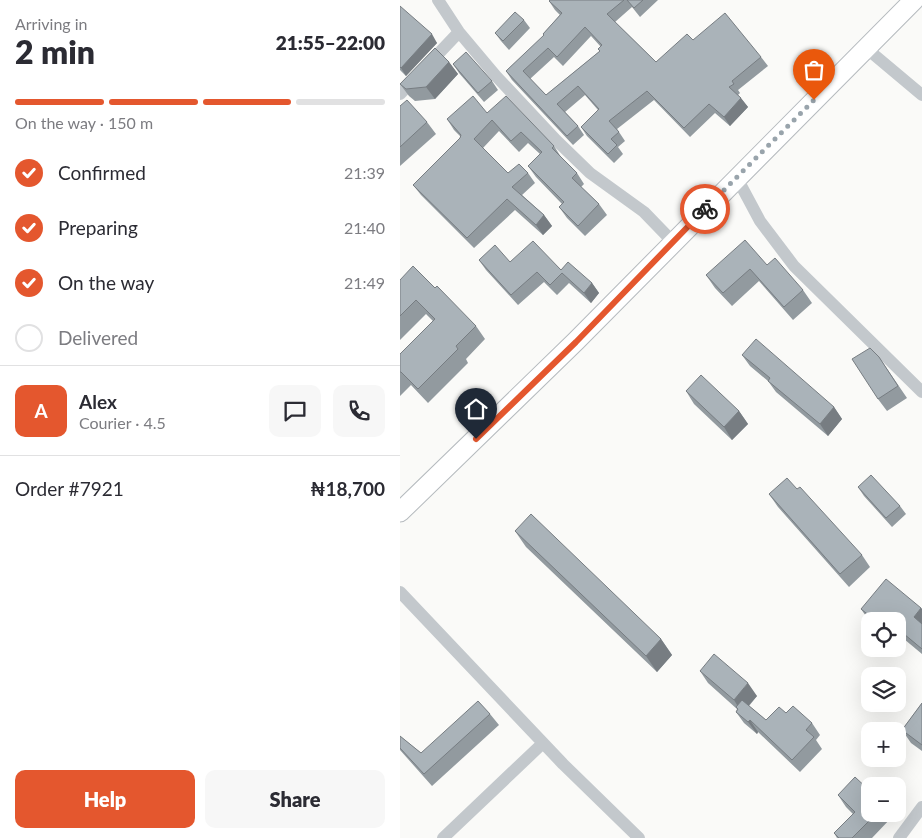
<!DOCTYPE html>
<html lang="en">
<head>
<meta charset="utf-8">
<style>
	body { margin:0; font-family:Lato,sans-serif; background:#f7f7f7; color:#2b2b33; height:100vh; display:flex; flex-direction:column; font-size:19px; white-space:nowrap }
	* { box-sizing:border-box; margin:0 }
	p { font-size:16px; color:#7c7c81 }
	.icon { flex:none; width:28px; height:28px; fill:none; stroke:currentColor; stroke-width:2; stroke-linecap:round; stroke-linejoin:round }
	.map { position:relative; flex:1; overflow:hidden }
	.side { display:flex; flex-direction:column; background:#fff; width:400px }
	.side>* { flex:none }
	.controls { position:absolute; left:461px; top:612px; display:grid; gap:10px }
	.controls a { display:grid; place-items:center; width:45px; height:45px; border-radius:10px; background:#fff; box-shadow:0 5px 20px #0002; font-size:25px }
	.pin { position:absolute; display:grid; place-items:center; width:42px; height:42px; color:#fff; margin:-51px -21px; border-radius:50% 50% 50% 0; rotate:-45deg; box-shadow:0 0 5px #0007 }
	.pin .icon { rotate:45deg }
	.courier { position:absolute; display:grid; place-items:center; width:50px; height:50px; margin:-25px; border:4px solid #e4572e; border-radius:50%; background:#fff; color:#222; box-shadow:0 1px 6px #0007 }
	.head em { font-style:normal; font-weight:800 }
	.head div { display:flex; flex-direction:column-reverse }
	.head { display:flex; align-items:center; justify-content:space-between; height:85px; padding:0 15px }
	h1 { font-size:32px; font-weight:800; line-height:38px }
	.bar { display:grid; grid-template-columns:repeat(4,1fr); gap:8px 5px; align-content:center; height:60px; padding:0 15px }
	.bar i { height:6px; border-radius:4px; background:#e1e1e2 }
	.bar .current { background:#e4572e }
	.bar p { grid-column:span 4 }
	.line { display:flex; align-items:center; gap:12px; padding:0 15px; border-top:1px solid #e1e1e2 }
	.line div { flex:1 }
	.round { display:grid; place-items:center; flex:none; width:52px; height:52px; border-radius:10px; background:#f7f7f7 }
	ol { padding:0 15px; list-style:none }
	li { display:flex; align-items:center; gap:15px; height:55px }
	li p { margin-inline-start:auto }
	li .icon { padding:5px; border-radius:50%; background:#e4572e; color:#fff; stroke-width:4 }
	li:last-child { color:#7c7c81 }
	li i { width:28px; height:28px; border:2px solid #e1e1e2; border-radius:50% }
	.primary-button { display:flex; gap:10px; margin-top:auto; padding:10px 15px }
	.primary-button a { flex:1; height:58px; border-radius:10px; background:#e4572e; color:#fff; font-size:20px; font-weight:800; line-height:58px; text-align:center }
	.primary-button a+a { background:#f7f7f7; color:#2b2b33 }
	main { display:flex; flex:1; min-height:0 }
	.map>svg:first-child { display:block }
</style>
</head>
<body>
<main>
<section class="side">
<div class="head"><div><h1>2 min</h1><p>Arriving in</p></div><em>21:55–22:00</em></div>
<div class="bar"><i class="current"></i><i class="current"></i><i class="current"></i><i></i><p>On the way · 150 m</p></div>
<ol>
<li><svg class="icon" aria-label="check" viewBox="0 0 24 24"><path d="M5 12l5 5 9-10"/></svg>Confirmed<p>21:39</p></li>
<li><svg class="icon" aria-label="check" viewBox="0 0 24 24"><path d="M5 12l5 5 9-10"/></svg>Preparing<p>21:40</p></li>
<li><svg class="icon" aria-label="check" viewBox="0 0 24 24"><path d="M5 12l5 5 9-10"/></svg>On the way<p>21:49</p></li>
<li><i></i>Delivered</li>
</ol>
<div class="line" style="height:90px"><b class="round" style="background:#e4572e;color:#fff">A</b><div><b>Alex</b><p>Courier · 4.5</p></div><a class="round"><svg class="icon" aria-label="chat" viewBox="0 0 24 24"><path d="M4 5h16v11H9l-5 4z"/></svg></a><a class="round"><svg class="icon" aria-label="phone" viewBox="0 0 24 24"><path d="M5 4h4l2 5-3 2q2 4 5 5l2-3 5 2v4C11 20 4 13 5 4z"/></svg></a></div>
<div class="line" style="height:65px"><div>Order #7921</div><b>₦18,700</b></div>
<div class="primary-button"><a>Help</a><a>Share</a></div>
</section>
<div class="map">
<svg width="522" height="838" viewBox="0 0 522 838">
	<rect width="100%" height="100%" fill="#fafaf8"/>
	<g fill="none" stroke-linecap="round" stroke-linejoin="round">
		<!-- primary casing -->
		<g stroke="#b5babe" stroke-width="21">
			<path id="primary" d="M0,512L176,341L514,0"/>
		</g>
		<!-- street -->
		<path stroke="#c3c8cc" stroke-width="12" d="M38,0L59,32L96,76L156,140L190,173L244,212L273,242
			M466,48L522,95
			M0,94L59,32
			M337,178L360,221L394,266L522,392
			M0,592L163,764L239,838
			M43,838L143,743
			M499,838L522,807"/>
		<!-- primary -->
		<use href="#primary" stroke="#fff" stroke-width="19"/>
	</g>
	<!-- wall -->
	<path fill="#929a9f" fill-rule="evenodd" d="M150,0H258L240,17L232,7L215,22L256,62L293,40L361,57L368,66L338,90L340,93L338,95L348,107L330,126L315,113L290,137L254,100L217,129L225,141L218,147L223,154L214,163L187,136L181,127L198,110L185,95L165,112L178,126L184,135L173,145L112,80L106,71L144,36L143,34L160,15L155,10L149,1ZM191,36L201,47L200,51L146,95L130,79L154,57L163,66Z
		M0,7L37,43L6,76L0,70Z
		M124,20L130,28L109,50L101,41L95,33Z
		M49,62L58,74L35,99L15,101L9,96L0,84Z
		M53,64L92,81L98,90L84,102L59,73Z
		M0,106L27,122L36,134L0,166Z
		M87,113L154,146L161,157L177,173L184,184L181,187L199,204L207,215L185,236L167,218L159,207L162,204L136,177L128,166L140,154L128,143L119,152L99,131L83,148L108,173H128L135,183L122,195L144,215L152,226L143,235L115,210L74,248L21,195L13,185L60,138V136L54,130L47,119Z
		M79,260L110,262L161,270L192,283L199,293L191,303L169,283L157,295L144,282L118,305L86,270Z
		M367,265L403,290L412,303L393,320L359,281L332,306L315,288L306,275Z
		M0,280L35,288L76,326L85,339L66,359L68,363L28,403L11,385L0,396V354L33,321L26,314L0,340Z
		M342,355L434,407L442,419L428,436L376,392L368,381L350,366Z
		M479,357L507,398L487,411L478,399Z
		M286,391L339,411L348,424L332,440L294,404Z
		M458,487L500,506L506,514L492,527L464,496Z
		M369,494L462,555L470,567L449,587L378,507Z
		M115,531L261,639L272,655L257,672L126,547Z
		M521,608L522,609V654L504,639L499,645L498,644V621L470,622L461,609Z
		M300,671L357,696L349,706L366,720L386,713L412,723L420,735L416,740L422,749L400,772L358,732L357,734L344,723L336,712L337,709L308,683Z
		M522,703V751L511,743L502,730Z
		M90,714L99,725L32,786L0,750V736L21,753Z
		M438,795L470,814H490L492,817L472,838H437L434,833L453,814L446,807Z"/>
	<!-- shaded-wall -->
	<path fill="#777d82" d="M32,34L37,43L6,76L1,68Z
		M49,62L58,74L35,99L26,87Z
		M341,98L348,107L330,126L324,117Z
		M144,215L152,226L143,235L136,225Z
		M192,283L199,293L191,303L184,293Z
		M434,407L442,419L428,436L420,424Z
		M339,411L348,424L332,440L324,427Z
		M521,608L522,609V629L514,617Z
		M498,630L504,639L499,645L498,643Z
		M261,639L272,655L257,672L246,656Z
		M348,683L357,696L342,713L334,700Z
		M350,720L358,732L357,734L348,722Z"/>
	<!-- building -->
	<path fill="#aab3b9" stroke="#777d82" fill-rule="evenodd" d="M150,0H224L207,14L256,62L287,34L293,40L325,13L361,57L332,81L334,84L329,87L341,98L324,117L309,104L284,128L247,91L209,121L219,132L211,139L217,145L208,154L181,127L199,109L178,86L157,104L178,126L167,136L106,71L144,35L143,34L162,13L149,1ZM185,27L202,45L198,49L200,51L146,95L123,71L148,48L157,57Z
		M227,0H243L234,8Z
		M0,6L32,34L1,68L0,67Z
		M115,12L124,20L103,41L95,33Z
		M35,48L49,62L26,87L6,89L0,84Z
		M66,52L92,81L78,93L53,64Z
		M73,96L87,113L106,96L154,146L152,148L177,173L172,178L199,204L178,226L159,207L164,202L128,166L142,152L121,132L111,141L92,120L74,139L108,173L119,164L128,173L112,187L144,215L136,225L107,199L67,238L13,185L60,138L61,135L47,119Z
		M7,100L27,122L0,147V106Z
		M345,240L367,265L375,258L403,290L384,307L350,269L323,293L306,275Z
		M133,241L161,270L168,262L192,283L184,293L162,273L150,285L137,272L111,295L79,260L95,245L110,262Z
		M13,266L35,288L37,286L76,326L56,346L58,349L18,389L1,372H0V354L35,319L16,300L0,316V280Z
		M356,339L434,407L420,424L368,381L370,378L342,355Z
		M470,348L479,357L498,386L478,399L452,359Z
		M301,375L339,411L324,427L286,391Z
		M471,475L500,506L486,518L458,487Z
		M387,478L397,489L400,487L462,555L440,574L369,494Z
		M131,514L261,639L246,656L115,531Z
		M486,579L521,608L514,617L522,624V649L498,629V621H476L461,609Z
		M314,654L348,683L334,700L300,671Z
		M342,700L366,720L379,707L386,713L393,706L412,723L406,730L414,737L392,760L350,720L348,722L336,712L338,709L336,707Z
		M78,701L90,714L24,774L0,748V736L21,753Z
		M522,703V745L502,730Z
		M455,777L470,791V814H476L452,838H439L434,833L455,812L438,795Z"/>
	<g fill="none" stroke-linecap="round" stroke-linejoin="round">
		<!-- done -->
		<path stroke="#99a4ac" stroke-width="5" stroke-dasharray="0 9" d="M305,209L414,100"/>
		<!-- route -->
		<path stroke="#e4572e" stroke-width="6" d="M76,439L176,342L305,209"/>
	</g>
</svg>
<div class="controls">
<a><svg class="icon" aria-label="locate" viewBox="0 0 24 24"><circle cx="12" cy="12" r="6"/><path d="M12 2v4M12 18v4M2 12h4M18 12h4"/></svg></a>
<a><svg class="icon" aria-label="layers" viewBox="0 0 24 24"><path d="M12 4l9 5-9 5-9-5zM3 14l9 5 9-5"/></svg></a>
<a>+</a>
<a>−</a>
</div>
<div class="pin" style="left:414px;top:100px;background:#ea580c"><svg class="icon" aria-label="bag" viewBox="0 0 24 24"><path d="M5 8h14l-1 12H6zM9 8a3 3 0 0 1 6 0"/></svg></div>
<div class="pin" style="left:76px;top:439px;background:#1f2937"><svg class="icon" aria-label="home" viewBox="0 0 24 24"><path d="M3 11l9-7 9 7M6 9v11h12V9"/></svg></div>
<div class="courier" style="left:305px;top:209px"><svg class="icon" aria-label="bike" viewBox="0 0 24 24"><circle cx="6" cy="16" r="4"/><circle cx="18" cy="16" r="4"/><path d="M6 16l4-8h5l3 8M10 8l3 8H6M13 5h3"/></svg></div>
</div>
</main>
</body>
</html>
